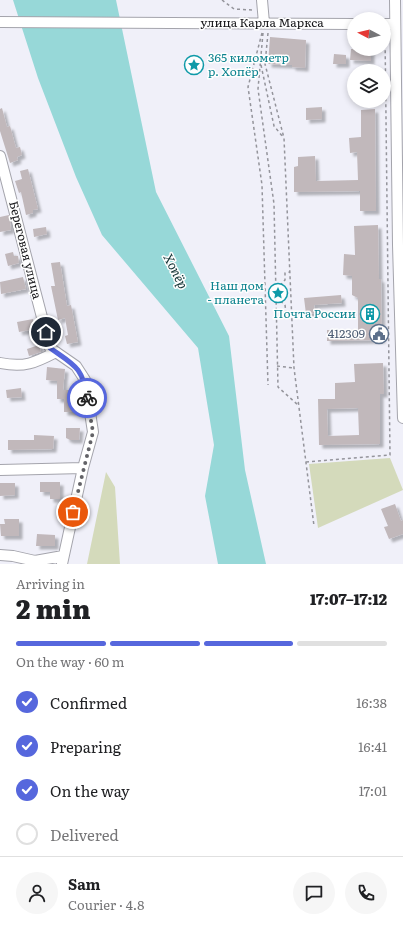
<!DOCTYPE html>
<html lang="en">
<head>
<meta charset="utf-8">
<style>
	body { margin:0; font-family:Literata,serif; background:#f6f6f6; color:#202124; height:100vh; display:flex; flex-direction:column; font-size:15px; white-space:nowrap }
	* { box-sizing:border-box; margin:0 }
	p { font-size:13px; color:#757577 }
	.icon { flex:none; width:22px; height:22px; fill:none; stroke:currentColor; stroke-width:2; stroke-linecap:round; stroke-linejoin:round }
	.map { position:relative; height:564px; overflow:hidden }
	.details { display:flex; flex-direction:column; background:#fff; flex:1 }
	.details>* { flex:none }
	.needle { width:26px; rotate:277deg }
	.tools { position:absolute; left:347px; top:12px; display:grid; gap:8px }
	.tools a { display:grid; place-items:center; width:44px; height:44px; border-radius:50%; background:#fff; box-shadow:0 2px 6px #0003; font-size:20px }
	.pin { position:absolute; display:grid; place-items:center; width:34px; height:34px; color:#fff; margin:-17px; border:2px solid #fff; border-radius:50%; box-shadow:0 1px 4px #0007 }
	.courier { position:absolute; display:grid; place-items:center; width:40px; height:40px; margin:-20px; border:3px solid #5667dd; border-radius:50%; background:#fff; color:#222; box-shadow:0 1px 5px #0007 }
	.overview em { font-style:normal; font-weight:800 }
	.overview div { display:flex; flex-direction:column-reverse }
	.overview { display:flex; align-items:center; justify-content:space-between; height:68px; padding:0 16px }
	h1 { font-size:26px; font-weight:800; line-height:30px }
	.bar { display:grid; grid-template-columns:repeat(4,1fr); gap:6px 4px; align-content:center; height:48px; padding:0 16px }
	.bar i { height:5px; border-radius:3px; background:#e0e0e0 }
	.bar .on { background:#5667dd }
	.bar p { grid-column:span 4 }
	.line { display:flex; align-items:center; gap:10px; padding:0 16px; border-top:1px solid #e0e0e0 }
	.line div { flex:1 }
	.round { display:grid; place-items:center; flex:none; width:42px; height:42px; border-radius:21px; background:#f6f6f6 }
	ol { padding:0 16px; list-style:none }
	li { display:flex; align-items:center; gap:12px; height:44px }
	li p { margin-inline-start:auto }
	li .icon { padding:4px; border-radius:50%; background:#5667dd; color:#fff; stroke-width:4 }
	li:last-child { color:#757577 }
	li i { width:22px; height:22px; border:2px solid #e0e0e0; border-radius:50% }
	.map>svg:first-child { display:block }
</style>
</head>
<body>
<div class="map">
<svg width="403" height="564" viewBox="0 0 403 564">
	<defs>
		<filter id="shadow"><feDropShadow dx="3.5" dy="3.5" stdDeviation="1" flood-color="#0004"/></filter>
	</defs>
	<rect width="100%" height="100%" fill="#f0f0f9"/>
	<!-- green -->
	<path fill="#d4dabb" d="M390,458L403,490L318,528L309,464Z
		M106,472L115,487L120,564H87Z"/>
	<!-- water -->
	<path fill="#97d8d8" d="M13,0H116L156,192L229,336L245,470L266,564H218L205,496L214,445L198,348L102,235L76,177L38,78Z"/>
	<!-- building -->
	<path fill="#c1b8bb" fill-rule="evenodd" filter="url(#shadow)" d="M270,37L306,40L305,68L292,67V65L268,64Z
		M351,49H371V61L350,60Z
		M334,54L346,55V64H333Z
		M322,107V119L306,120V108Z
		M2,108L7,127L10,126L16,148L20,147L22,155L17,157L18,160L10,163L0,131V109Z
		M375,109L376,211H360V191L294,192V167L298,166V157L315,156L316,181L358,180L357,152L350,153L349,138L361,137V110Z
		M28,169L38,209L33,210V213L26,215L21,192L19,193L15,181L22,179L20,171Z
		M9,215L11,230L0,232V217Z
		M378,225L379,279H381L382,340L327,341V330H358V298L352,295V276L343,275L344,254L355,255L354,226Z
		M46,227L47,234L34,237L33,229Z
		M13,252L14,256H18L19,263L8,266L5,254Z
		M60,262L67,306L71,305L78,342L67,344L65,336L68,335L65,318L58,320L51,286H55L51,263Z
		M23,277L26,289L1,294L0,282Z
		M341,295L342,303L314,305L315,313L306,314L304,298Z
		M33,319L35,329L19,332L17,322Z
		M39,345L41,352L29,356L27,349Z
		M383,363L384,394H380V444L319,445L318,399H335V383L355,382L354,364ZM358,408L359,435L328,436L327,409Z
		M47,367L65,369L63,390H76V401H81V412H64V399H57V381L46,380Z
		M21,388L22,397L7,398L6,390Z
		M66,428H80L79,440H70L66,438Z
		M34,435L54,436L53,449L8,450V440H34Z
		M40,482H60V499H50V492H40Z
		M0,483H15V495L0,496Z
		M395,504L401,521L403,520V534L389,539L384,527L388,526L381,509Z
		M4,519H19V536H1L0,524H5Z
		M37,534L55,535V546H36Z"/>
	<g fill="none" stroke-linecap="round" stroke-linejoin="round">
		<!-- minor casing -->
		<g stroke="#a4a4ac" stroke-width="12">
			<path id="minor" d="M262,0L264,23
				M395,0L398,245L403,418
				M0,22L354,24
				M384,24H395
				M0,156L50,348L76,366L85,380L93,432L83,468L62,564
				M0,363C24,368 35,363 56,352
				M0,470L83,468
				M0,555L13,556L35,561L63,556"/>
		</g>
		<!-- path -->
		<path stroke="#94949b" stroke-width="1.5" stroke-dasharray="3 3" stroke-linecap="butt" d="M222,0L234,9L253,10
			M262,33L248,87L262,185L268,385
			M263,33L258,89L274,204L278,387L298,405
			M268,33L265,64L284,138L294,368L314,526
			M261,65L274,126L283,137
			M276,290L285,280V273L290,272
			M276,297L285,305L286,313H291
			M277,366L293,368
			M306,462L390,455L385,34"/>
		<!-- minor -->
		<use href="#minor" stroke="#fff" stroke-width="10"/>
	</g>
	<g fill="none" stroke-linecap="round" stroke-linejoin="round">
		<!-- done -->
		<path stroke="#626267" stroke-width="4" stroke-dasharray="0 7.2" d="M73,512L93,432L87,398"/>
		<!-- route -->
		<path stroke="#5667dd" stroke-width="5" d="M46,332L50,348C74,365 83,367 87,398"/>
	</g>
	<!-- icons -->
	<defs>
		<g id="sight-ring" transform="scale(1)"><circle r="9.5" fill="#fefefe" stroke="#0f9aa8" stroke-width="1.5"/><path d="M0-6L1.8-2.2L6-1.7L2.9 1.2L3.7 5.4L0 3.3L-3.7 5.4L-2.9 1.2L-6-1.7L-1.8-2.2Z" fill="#0f9aa8"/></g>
		<g id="building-ring" transform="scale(1)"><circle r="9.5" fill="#fefefe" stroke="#0f9aa8" stroke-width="1.5"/><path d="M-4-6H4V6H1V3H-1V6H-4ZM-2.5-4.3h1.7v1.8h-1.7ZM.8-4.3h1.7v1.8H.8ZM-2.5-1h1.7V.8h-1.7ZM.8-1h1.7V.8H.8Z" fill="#0f9aa8"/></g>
		<g id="civic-ring" transform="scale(1)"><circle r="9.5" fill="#fefefe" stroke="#5c6f8a" stroke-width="1.5"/><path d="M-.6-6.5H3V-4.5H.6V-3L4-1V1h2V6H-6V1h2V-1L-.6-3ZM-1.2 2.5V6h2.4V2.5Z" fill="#5c6f8a"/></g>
	</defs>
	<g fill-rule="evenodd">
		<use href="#sight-ring" x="194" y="65"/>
		<use href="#sight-ring" x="278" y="293"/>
		<use href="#building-ring" x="370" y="314"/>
		<use href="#civic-ring" x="379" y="334"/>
	</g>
	<g text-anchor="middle" stroke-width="3" stroke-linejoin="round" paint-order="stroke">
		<!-- street labels -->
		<g font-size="12" fill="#151518" stroke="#fefefe">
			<text x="262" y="27">улица Карла Маркса</text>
			<text transform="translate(25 250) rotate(76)" y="4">Береговая улица</text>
		</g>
		<!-- culture labels -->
		<g font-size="12" fill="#0d838f" stroke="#fefefe" text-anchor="end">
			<text x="208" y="62" text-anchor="start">365 километр<tspan x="208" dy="14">р. Хопёр</tspan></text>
			<text x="264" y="290">Наш дом<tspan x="264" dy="14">- планета</tspan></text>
			<text x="356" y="318">Почта России</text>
		</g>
		<!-- service labels -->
		<g font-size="12" fill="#4e5e75" stroke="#fefefe" text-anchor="end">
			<text x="365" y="338">412309</text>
		</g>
		<!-- water labels -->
		<g font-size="13" font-style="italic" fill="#123334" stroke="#fefefe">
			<text transform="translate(176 271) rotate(63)" y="5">Хопёр</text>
		</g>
	</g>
</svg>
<div class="tools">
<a><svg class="needle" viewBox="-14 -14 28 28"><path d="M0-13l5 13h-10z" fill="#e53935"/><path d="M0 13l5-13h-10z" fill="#757577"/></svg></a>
<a><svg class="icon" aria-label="layers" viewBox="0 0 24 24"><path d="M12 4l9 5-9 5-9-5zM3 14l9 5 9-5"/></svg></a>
</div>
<div class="pin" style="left:73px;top:512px;background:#ea580c"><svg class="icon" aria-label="bag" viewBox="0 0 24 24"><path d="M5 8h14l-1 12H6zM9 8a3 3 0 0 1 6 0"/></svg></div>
<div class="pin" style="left:46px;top:332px;background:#1f2937"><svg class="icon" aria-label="home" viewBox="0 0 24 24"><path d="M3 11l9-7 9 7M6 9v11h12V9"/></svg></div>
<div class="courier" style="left:87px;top:398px"><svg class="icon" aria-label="bike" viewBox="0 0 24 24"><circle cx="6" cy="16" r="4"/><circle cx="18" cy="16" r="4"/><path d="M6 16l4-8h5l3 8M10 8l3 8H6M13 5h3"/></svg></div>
</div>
<section class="details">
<div class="overview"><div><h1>2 min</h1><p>Arriving in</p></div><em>17:07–17:12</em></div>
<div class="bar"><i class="on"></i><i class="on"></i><i class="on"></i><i></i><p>On the way · 60 m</p></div>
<ol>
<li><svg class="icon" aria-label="check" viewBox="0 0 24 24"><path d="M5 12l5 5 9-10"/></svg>Confirmed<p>16:38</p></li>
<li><svg class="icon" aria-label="check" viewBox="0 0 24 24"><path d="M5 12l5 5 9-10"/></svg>Preparing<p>16:41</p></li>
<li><svg class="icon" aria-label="check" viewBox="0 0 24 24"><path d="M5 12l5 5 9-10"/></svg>On the way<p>17:01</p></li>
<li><i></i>Delivered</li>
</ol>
<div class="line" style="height:72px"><a class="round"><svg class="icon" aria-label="person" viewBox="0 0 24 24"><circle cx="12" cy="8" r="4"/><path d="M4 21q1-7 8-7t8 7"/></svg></a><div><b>Sam</b><p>Courier · 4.8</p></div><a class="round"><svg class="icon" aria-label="chat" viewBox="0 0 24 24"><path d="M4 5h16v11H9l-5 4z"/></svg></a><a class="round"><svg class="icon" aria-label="phone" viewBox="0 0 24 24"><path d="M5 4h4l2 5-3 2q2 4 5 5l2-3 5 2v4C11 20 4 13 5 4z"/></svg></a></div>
</section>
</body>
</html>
